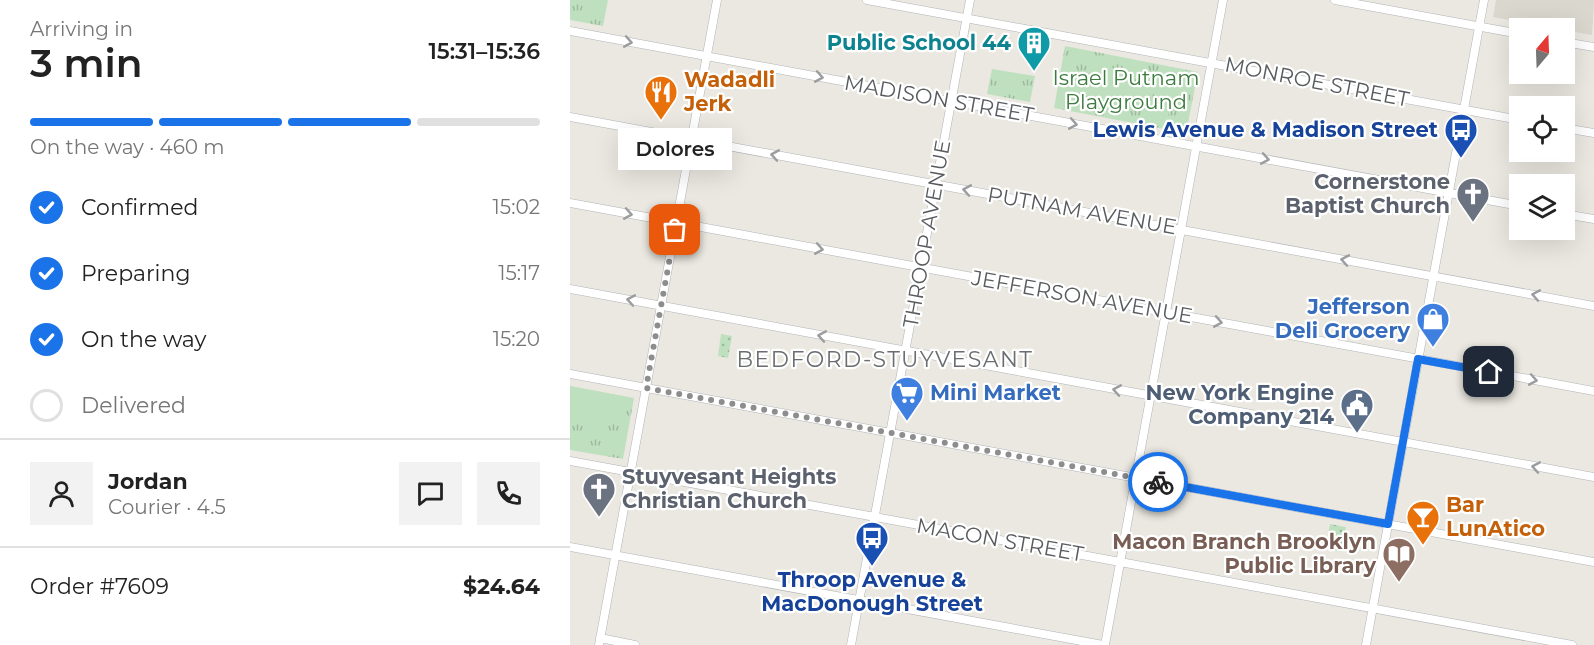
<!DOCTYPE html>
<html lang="en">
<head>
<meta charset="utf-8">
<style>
	body { margin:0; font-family:Montserrat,sans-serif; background:#f2f2f2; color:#222; height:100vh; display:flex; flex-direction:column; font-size:22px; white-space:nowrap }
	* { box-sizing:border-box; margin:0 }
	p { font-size:20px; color:#767676 }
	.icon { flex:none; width:33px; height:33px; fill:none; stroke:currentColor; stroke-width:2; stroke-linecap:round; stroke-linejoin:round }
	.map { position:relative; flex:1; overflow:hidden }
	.side { display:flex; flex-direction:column; background:#fff; width:570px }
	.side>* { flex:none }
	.needle { width:39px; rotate:19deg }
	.tools { position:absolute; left:939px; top:18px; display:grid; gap:12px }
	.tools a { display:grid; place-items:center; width:66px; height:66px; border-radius:0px; background:#fff; box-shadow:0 6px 24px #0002; font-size:30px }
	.pin { position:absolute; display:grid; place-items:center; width:51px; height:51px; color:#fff; margin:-26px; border-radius:12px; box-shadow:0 3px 9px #0006 }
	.courier { position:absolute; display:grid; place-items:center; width:60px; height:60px; margin:-30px; border:4px solid #1a73e8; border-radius:50%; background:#fff; color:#222; box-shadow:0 2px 8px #0007 }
	.bubble { position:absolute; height:42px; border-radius:0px; background:#fff; box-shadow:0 6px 24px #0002; font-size:20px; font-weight:600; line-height:42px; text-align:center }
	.summary em { font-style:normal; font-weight:600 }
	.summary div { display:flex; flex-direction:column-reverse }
	.summary { display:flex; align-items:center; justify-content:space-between; height:102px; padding:0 30px }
	h1 { font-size:39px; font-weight:600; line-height:45px }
	.bar { display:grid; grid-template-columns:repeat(4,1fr); gap:9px 6px; align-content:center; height:72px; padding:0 30px }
	.bar i { height:8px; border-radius:4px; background:#e0e0e0 }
	.bar .on { background:#1a73e8 }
	.bar p { grid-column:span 4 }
	.line { display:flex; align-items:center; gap:15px; padding:0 30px; border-top:2px solid #e0e0e0 }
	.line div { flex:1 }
	.round { display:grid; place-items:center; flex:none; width:63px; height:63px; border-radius:0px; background:#f2f2f2 }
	ol { padding:0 30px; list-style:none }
	li { display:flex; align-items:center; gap:18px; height:66px }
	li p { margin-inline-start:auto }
	li .icon { padding:6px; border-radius:50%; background:#1a73e8; color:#fff; stroke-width:4 }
	li:last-child { color:#767676 }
	li i { width:33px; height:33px; border:3px solid #e0e0e0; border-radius:50% }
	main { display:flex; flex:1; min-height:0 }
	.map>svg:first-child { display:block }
</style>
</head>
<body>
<main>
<section class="side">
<div class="summary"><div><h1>3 min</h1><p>Arriving in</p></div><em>15:31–15:36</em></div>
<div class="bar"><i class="on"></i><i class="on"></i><i class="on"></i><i></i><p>On the way · 460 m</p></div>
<ol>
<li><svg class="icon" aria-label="check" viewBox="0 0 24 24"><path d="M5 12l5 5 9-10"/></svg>Confirmed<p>15:02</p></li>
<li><svg class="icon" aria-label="check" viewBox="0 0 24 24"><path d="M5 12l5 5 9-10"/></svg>Preparing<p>15:17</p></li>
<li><svg class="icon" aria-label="check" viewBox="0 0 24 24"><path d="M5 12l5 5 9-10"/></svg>On the way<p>15:20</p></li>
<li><i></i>Delivered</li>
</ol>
<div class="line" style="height:108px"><a class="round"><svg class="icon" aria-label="person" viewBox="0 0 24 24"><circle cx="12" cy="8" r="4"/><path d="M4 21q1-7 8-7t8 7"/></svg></a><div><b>Jordan</b><p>Courier · 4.5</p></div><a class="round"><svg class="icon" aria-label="chat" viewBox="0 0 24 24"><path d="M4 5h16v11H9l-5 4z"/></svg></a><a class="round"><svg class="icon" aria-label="phone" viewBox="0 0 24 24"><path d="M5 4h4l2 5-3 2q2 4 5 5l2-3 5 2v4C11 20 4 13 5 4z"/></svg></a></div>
<div class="line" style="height:78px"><div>Order #7609</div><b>$24.64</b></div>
</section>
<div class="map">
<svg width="1024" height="645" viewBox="0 0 1024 645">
	<defs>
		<pattern id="grass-dots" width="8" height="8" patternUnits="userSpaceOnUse" patternTransform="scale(1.5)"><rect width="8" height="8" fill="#bfe0bf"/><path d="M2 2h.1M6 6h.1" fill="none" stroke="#9eb99e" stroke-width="1.8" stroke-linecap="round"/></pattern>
		<pattern id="park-tufts" width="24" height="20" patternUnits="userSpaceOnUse" patternTransform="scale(1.5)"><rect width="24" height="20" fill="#bfe0bf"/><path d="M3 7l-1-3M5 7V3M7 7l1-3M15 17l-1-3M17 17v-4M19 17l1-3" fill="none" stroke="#9eb99e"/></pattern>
	</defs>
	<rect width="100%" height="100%" fill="#eae8e0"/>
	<!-- education -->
	<path fill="#dad7ce" d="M926,0H1024L1022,35L923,17Z"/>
	<!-- grass -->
	<path fill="url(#grass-dots)" d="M151,334L162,336L158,358L148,356Z
		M760,524L776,527L772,552L756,549Z"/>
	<!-- park -->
	<path fill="url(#park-tufts)" d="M0,0H38L33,26L0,20Z
		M495,46L628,72L616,133L484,108Z
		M422,69L465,76L460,102L417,94Z
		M0,386L64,398L53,459L0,450Z"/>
	<!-- pitch -->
	<path fill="#bfe0bf" d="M533,82C549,84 556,96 546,110L523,105L527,84Z
		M577,107L599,111L597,123L575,119Z
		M0,386L50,396L46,420L0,412Z"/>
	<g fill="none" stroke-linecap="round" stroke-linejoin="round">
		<!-- minor casing -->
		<g stroke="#b1b3b7" stroke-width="9">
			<path id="minor" d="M297,0L950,120
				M765,0L950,34
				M0,31L950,206
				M994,42L1024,47
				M0,117L1024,306
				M994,128L1024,133
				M0,203L1024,391
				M994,214L1024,219
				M0,289L1024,477
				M0,374L1024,562
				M0,461L1002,645
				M0,547L533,645
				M30,638L65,645
				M29,645L147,0
				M281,645L400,0
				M535,645L653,0
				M796,645L914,0"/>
		</g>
		<!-- minor -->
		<use href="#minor" stroke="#fff" stroke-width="8"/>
	</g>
	<!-- one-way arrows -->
	<defs><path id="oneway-chevron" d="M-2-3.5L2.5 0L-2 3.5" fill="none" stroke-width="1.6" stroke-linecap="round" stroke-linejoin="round" transform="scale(1.5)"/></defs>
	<g stroke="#9b9d9f">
		<use href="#oneway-chevron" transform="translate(58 42) rotate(10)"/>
		<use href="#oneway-chevron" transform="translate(249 77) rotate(10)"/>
		<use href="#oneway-chevron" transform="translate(503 124) rotate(10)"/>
		<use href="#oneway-chevron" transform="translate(205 155) rotate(-170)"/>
		<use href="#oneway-chevron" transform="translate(695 159) rotate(10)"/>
		<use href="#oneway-chevron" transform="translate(397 190) rotate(-170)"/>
		<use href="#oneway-chevron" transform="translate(58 214) rotate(10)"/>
		<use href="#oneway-chevron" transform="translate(249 249) rotate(10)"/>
		<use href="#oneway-chevron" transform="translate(775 260) rotate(-170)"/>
		<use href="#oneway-chevron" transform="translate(966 295) rotate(-170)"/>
		<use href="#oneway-chevron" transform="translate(61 300) rotate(-170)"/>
		<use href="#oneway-chevron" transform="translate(648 322) rotate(10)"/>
		<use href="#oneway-chevron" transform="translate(252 336) rotate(-170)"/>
		<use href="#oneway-chevron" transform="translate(963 380) rotate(10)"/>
		<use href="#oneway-chevron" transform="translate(547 390) rotate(-170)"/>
		<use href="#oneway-chevron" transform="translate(966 467) rotate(-170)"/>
	</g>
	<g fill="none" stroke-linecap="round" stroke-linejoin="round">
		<!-- done -->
		<path stroke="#8c8d8c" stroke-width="6" stroke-dasharray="0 10.8" d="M105,230L76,388L588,482"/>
		<!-- route -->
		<path stroke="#1a73e8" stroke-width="8" d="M588,482L818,524L848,359L919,372"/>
	</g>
	<!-- icons -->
	<defs>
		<g id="building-pin" transform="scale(1.725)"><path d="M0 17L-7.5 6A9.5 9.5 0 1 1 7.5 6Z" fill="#0f9aa8" stroke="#fff"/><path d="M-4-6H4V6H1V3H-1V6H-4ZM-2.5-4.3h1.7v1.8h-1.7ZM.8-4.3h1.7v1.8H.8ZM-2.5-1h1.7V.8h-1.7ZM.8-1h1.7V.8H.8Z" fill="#fff"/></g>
		<g id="restaurant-pin" transform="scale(1.725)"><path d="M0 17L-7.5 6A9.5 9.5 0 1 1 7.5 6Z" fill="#e8710a" stroke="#fff"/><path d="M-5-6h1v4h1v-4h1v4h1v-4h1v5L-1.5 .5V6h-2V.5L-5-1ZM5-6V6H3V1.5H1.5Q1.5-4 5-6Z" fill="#fff"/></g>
		<g id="bus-pin" transform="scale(1.725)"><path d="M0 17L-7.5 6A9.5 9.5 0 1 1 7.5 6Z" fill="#1a4fb4" stroke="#fff"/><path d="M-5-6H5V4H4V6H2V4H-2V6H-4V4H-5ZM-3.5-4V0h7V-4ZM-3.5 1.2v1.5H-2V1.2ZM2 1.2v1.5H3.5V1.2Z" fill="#fff"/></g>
		<g id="church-pin" transform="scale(1.725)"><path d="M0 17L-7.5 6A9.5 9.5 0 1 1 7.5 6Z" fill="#6b7280" stroke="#fff"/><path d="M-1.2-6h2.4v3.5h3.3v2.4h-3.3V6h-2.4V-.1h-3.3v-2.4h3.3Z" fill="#fff"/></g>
		<g id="shop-pin" transform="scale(1.725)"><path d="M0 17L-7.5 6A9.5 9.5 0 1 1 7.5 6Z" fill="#3f7fe0" stroke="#fff"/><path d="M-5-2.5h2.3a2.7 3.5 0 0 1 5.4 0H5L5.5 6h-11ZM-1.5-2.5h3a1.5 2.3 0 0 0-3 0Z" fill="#fff"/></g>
		<g id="supermarket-pin" transform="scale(1.725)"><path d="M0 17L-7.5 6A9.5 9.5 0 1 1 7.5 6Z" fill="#3f7fe0" stroke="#fff"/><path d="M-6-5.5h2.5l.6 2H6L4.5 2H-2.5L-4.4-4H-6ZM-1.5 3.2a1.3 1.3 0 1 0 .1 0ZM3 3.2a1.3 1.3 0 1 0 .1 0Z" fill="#fff"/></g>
		<g id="civic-pin" transform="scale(1.725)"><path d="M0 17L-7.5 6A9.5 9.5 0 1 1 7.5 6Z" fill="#5c6f8a" stroke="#fff"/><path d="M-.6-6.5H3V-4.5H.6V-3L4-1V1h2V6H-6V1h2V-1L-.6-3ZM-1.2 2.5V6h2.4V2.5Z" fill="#fff"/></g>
		<g id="bar-pin" transform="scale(1.725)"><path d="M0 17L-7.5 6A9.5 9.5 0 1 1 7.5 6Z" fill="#e8710a" stroke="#fff"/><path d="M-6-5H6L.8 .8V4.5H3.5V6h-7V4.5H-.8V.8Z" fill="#fff"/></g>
		<g id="library-pin" transform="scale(1.725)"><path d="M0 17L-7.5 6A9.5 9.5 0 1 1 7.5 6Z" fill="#8d6e63" stroke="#fff"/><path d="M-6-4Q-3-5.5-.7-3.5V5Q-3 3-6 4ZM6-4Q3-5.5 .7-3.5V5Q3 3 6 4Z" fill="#fff"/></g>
	</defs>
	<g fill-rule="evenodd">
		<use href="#building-pin" x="464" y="43"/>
		<use href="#restaurant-pin" x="91" y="92"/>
		<use href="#bus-pin" x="891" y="130"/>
		<use href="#church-pin" x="903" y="194"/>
		<use href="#shop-pin" x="863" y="319"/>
		<use href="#supermarket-pin" x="337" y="393"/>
		<use href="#civic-pin" x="787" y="405"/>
		<use href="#church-pin" x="29" y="489"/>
		<use href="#bar-pin" x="853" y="517"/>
		<use href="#bus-pin" x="302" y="538"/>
		<use href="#library-pin" x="829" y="554"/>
	</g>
	<g text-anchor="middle" stroke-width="4.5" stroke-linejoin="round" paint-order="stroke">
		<!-- culture labels -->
		<g font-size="21" font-weight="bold" fill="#0d838f" stroke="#fff" text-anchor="end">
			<text x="441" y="50">Public School 44</text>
		</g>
		<!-- park labels -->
		<g font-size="21" fill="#3c7b3e" stroke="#fff">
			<text x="556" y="85">Israel Putnam<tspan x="556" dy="24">Playground</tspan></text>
		</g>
		<!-- food labels -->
		<g font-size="21" font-weight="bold" fill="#c56008" stroke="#fff" text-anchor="start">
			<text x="114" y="87">Wadadli<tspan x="114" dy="24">Jerk</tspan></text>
			<text x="876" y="512">Bar<tspan x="876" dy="24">LunAtico</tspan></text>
		</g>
		<!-- street labels -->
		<g font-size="21" fill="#595c5f" stroke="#fff">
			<text transform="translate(747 82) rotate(11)" y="7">MONROE STREET</text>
			<text transform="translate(369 99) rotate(10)" y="7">MADISON STREET</text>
			<text transform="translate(512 211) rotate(10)" y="7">PUTNAM AVENUE</text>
			<text transform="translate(357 234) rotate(-80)" y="7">THROOP AVENUE</text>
			<text transform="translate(512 297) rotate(10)" y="7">JEFFERSON AVENUE</text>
			<text transform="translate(430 540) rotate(10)" y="7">MACON STREET</text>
		</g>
		<!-- transit labels -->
		<g font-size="21" font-weight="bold" fill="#164399" stroke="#fff" text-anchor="end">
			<text x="868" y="137">Lewis Avenue &amp; Madison Street</text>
			<text x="302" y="587" text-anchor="middle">Throop Avenue &amp;<tspan x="302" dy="24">MacDonough Street</tspan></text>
		</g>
		<!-- worship labels -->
		<g font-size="21" font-weight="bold" fill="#5b616d" stroke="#fff" text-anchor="end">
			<text x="880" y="189">Cornerstone<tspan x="880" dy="24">Baptist Church</tspan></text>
			<text x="52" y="484" text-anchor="start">Stuyvesant Heights<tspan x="52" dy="24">Christian Church</tspan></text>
		</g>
		<!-- shop labels -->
		<g font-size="21" font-weight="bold" fill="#366cbe" stroke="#fff" text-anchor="end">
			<text x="840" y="314">Jefferson<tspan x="840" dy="24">Deli Grocery</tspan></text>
			<text x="360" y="400" text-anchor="start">Mini Market</text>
		</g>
		<!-- service labels -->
		<g font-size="21" font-weight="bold" fill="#4e5e75" stroke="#fff" text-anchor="end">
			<text x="764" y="400">New York Engine<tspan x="764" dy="24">Company 214</tspan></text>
		</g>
		<!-- education labels -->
		<g font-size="21" font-weight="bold" fill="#785e54" stroke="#fff" text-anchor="end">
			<text x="806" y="549">Macon Branch Brooklyn<tspan x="806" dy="24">Public Library</tspan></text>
		</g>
		<!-- neighbourhood labels -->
		<g font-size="22" letter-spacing="1.5" fill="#6a6e71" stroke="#fff">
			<text x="315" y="367">BEDFORD-STUYVESANT</text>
		</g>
	</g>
</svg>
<div class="tools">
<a><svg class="needle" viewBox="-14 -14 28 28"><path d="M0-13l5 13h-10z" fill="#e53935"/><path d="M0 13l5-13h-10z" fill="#767676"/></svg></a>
<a><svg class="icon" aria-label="locate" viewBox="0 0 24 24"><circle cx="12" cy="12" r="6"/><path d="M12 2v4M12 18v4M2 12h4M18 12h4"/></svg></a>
<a><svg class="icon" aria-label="layers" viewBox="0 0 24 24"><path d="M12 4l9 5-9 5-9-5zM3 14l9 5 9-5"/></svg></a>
</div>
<div class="pin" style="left:105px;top:230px;background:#ea580c"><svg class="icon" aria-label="bag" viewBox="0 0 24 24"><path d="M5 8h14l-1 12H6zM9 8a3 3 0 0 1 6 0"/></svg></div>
<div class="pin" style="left:919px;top:372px;background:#1f2937"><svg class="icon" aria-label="home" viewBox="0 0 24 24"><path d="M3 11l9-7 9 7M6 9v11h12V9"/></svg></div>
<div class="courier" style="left:588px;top:482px"><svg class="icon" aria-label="bike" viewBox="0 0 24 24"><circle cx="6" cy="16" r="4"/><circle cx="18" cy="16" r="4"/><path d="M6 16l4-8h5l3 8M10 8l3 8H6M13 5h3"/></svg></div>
<div class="bubble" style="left:48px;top:128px;width:114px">Dolores</div>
</div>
</main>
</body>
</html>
